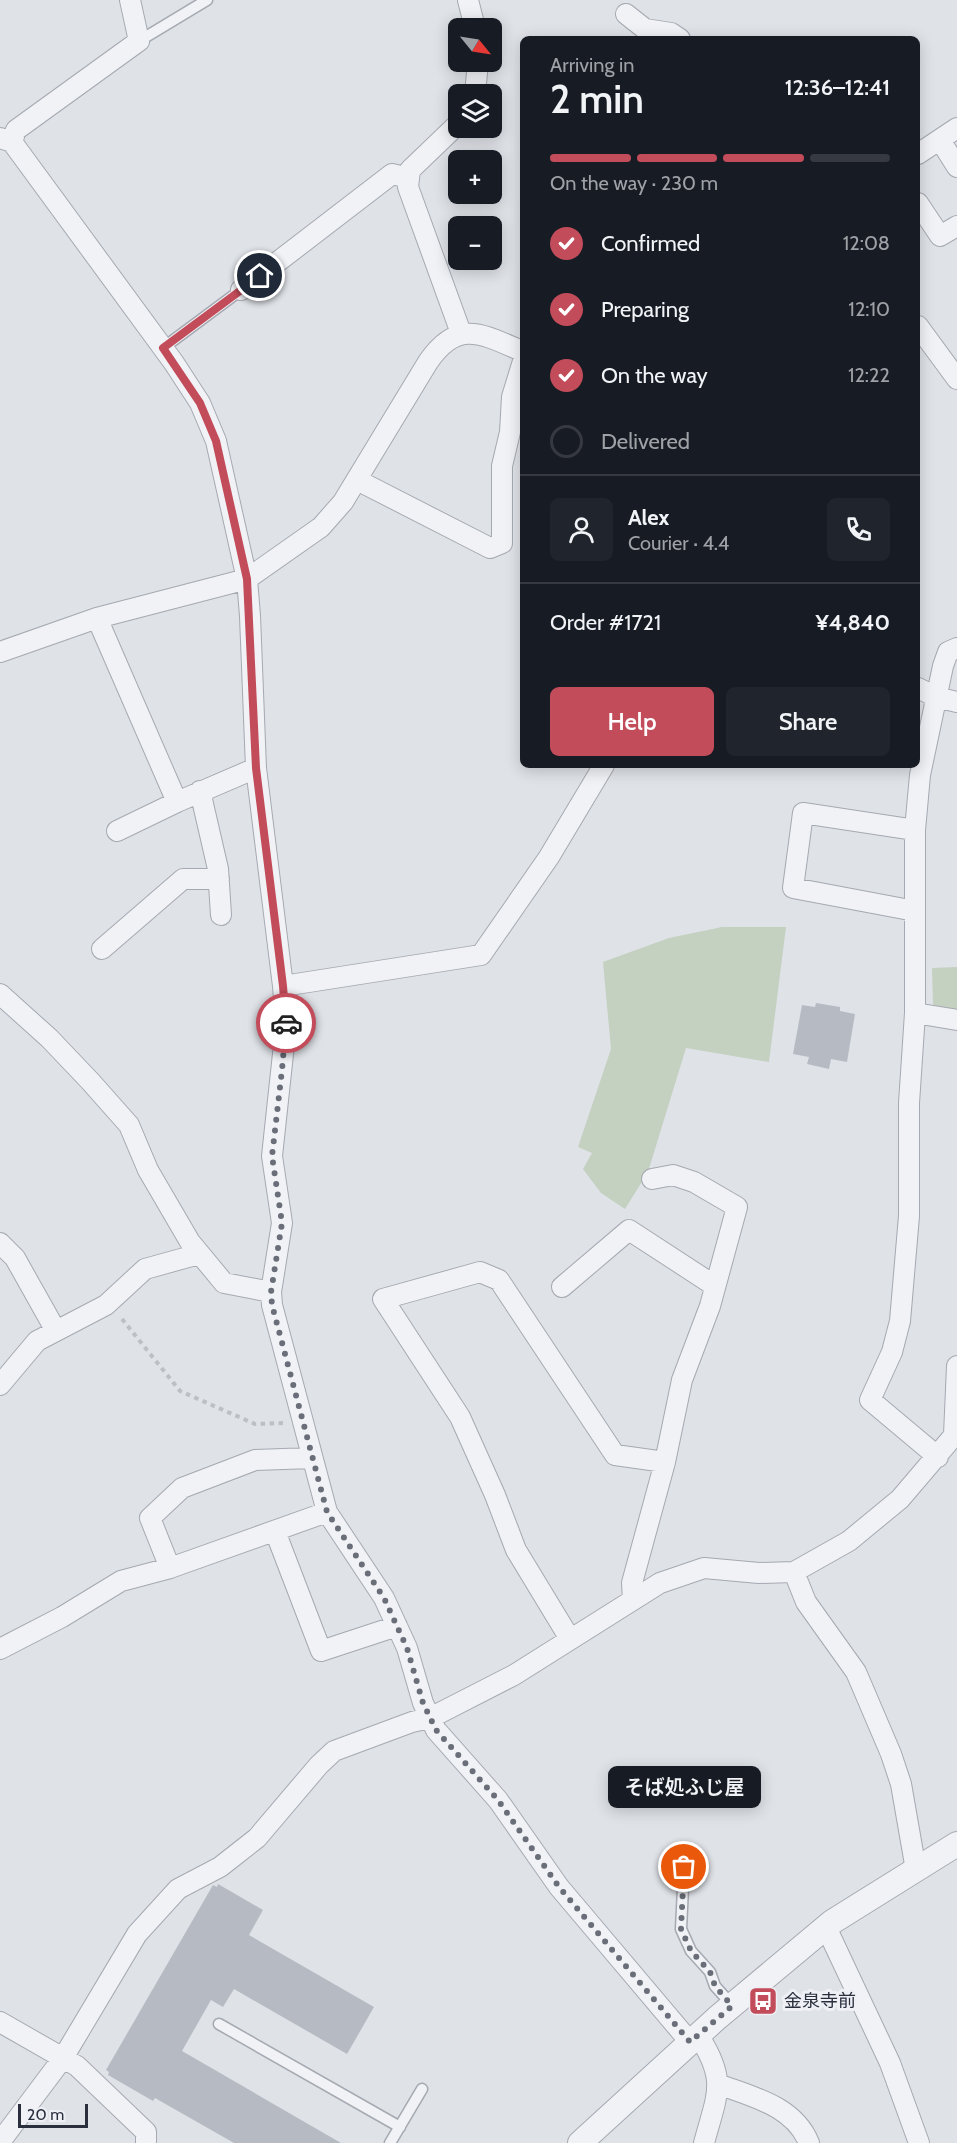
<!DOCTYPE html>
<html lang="en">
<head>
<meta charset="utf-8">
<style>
	body { margin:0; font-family:Cabin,"Noto Sans JP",sans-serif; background:#20242c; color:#f1f3f6; height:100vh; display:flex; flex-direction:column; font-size:22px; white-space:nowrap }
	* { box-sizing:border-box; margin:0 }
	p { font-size:20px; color:#9ea1a6 }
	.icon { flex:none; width:33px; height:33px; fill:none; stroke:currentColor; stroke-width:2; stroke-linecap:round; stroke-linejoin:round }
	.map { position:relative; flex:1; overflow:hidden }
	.sheet { position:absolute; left:520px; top:36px; width:400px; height:732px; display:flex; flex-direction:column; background:#171b24; border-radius:9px; box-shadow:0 3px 15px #0003 }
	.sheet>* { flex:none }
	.needle { width:39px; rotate:120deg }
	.buttons { position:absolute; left:448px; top:18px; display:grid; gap:12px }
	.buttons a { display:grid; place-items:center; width:54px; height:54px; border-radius:9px; background:#171b24; box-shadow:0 3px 15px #0003; font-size:30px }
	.scale { position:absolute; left:18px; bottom:15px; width:70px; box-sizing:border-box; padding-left:6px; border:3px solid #292f3d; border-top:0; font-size:16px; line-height:21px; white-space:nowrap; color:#292f3d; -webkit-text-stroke:4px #eef0f5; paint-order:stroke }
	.pin { position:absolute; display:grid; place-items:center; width:51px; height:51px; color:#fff; margin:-26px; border:3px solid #fff; border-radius:50%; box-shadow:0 2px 6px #0007 }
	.courier { position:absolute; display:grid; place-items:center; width:60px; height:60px; margin:-30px; border:4px solid #c34c5a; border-radius:50%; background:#fff; color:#222; box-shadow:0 2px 8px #0007 }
	.bubble { position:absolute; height:42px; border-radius:9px; background:#171b24; box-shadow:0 3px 15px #0003; font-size:20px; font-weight:600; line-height:42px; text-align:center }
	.summary em { font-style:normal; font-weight:600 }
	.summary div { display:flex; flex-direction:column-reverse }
	.summary { display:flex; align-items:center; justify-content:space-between; height:102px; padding:0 30px }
	h1 { font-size:39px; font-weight:600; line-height:45px }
	.bar { display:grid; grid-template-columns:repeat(4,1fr); gap:9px 6px; align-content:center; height:72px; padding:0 30px }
	.bar i { height:8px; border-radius:4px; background:#363941 }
	.bar .active { background:#c34c5a }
	.bar p { grid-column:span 4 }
	.line { display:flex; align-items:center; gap:15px; padding:0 30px; border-top:2px solid #363941 }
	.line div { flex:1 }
	.round { display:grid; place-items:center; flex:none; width:63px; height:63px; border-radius:9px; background:#20242c }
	ol { padding:0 30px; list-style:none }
	li { display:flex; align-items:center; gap:18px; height:66px }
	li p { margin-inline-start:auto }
	li .icon { padding:6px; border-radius:50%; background:#c34c5a; color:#fff; stroke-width:4 }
	li:last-child { color:#9ea1a6 }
	li i { width:33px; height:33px; border:3px solid #363941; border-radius:50% }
	.cta { display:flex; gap:12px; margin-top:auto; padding:12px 30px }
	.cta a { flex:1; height:69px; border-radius:9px; background:#c34c5a; color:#fff; font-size:24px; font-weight:600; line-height:69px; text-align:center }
	.cta a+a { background:#20242c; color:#f1f3f6 }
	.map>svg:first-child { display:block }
</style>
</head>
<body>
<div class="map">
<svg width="957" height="2143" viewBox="0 0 957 2143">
	<rect width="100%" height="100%" fill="#dfe2e7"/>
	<!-- green -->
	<path fill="#c4d0c0" d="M722,927H786L769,1062L686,1048L648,1172L625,1209L601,1193L583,1169L592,1153L578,1147L611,1049L603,962L669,938Z
		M957,967V1010L936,1006L933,1004L932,968Z"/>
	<!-- building -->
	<path fill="#b6bbc3" d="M816,1003L840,1007V1011L855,1014L847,1062L831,1059L829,1069L807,1064L809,1057L793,1054L802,1005L815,1007Z
		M218,1884L263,1910L249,1935L374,2007L347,2054L234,1989L223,2007L211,2000L182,2051L341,2143H234L155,2098L153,2101L108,2075L109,2072L106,2070L213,1885L217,1887Z"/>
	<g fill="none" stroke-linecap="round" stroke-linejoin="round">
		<!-- service casing -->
		<g stroke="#a5a9b1" stroke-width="13">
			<path id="service" d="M139,41L207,0
				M163,348L241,290
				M684,1867L681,1929L691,1951L710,1972L715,1986L732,2005
				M219,2024L400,2127
				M390,2143L422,2089"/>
		</g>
		<!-- minor casing -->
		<g stroke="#a5a9b1" stroke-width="22">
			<path id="minor" d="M468,0L475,28
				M626,14L645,29L671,33L680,39
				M475,94L478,62
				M459,123L410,170L408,187L461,333
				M0,138L12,142L174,363L200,403L216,441L244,566L247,579L250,616L256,768L283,986L286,1026L272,1156L282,1223L271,1292L272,1305L327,1512L384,1598L407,1648L423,1703L436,1730L498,1800L559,1887L690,2042
				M940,140L957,167
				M12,142L16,130L139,41L130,0
				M918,154L957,128
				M918,203L940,236L957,226
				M241,290L392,174L409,178
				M918,326L957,379
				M357,480L490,548L502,543V466L510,432L512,397L524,358
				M97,618L177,802
				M0,652L97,618L247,579L321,527L343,502L428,362C458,318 482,334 524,352
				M918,688L936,697L957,702
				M200,791L218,869L221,915
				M117,831L177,802L256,768
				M915,911L793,888L803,813L915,830
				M102,949L183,879H219
				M283,986L481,955L549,857L604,765
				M0,994L49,1038L90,1081L129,1125L148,1170L190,1242L224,1283L271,1292
				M915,1013L957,1020
				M0,1243L15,1258L56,1331
				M562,1287L629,1230L715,1286
				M0,1385L37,1341L106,1305L145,1269L199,1254
				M954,1435L957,1366
				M938,1457L870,1400L892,1352L900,1321L909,1216V1103L915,1013V830L920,775L943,666L948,652L957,648
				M275,1531L321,1651L397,1626
				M170,1568L150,1518L182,1488L255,1460L312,1458
				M794,1572L806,1602L856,1672L891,1754L901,1784L916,1870
				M633,1600L632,1583L665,1462L682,1380L710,1306L737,1207L694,1182L673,1175L652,1179
				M570,1639L516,1550L495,1495L460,1417L383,1299L480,1272L499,1280L615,1455L665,1462
				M0,1649L62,1617L121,1581L170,1568L327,1512
				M826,1927L890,2063L919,2143
				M0,2022L77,2066L146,2132V2143
				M698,2035C728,2081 717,2094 704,2143
				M718,2084C753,2097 794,2106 809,2143
				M0,2142L63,2058L137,1934L178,1889L220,1867L257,1838L319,1765L334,1751L412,1722L430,1718L514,1675L660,1583L704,1568L759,1573L794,1572L849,1541L900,1499L957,1432"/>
		</g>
		<!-- tertiary casing -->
		<g stroke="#a5a9b1" stroke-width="26">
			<path id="tertiary" d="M580,2143L717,2018L832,1922L957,1844"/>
		</g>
		<!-- path -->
		<path stroke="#bdbfc6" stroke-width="4" stroke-dasharray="4.5 4.5" stroke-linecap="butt" d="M122,1319L180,1391L255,1424L283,1423"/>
		<!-- service -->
		<use href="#service" stroke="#f1f2f6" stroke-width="10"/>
		<!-- minor -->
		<use href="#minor" stroke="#f1f2f6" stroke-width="20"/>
		<!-- tertiary -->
		<use href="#tertiary" stroke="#f1f2f6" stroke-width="24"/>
	</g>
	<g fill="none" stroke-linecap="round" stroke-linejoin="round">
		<!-- done -->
		<path stroke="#696e78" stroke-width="6" stroke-dasharray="0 10.8" d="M286,1023L282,1070L272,1156L282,1223L271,1292L272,1305L327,1512L384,1598L407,1648L423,1703L436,1730L498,1800L559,1887L690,2042L732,2006L715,1986L710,1972L691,1951L681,1929L684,1867"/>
		<!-- route -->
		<path stroke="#c34c5a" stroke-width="8" d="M260,276L163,348L200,403L216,441L247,579L256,768L283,986L286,1023"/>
	</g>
	<!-- icons -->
	<defs>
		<g id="bus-square" transform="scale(1.5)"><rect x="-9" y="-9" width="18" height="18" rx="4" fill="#c34c5a" stroke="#eef0f5"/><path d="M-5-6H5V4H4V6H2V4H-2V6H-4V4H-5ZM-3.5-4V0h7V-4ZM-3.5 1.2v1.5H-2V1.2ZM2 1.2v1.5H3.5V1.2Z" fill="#fff"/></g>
	</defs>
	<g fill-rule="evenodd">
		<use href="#bus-square" x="763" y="2001"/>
	</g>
	<g text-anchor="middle" stroke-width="6" stroke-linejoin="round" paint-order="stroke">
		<!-- poi labels -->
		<g font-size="18" fill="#292f3d" stroke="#eef0f5" text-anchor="start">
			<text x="784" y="2007">金泉寺前</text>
		</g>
	</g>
</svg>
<div class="buttons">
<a><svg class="needle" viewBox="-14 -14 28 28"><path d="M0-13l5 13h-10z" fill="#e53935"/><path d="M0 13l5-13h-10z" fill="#9ea1a6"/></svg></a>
<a><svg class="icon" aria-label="layers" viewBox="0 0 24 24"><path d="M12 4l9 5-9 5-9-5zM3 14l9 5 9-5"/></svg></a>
<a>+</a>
<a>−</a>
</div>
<div class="scale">20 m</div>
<div class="pin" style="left:684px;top:1867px;background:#ea580c"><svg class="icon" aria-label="bag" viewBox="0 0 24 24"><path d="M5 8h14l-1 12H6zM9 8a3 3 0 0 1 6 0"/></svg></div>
<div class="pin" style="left:260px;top:276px;background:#1f2937"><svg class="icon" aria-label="home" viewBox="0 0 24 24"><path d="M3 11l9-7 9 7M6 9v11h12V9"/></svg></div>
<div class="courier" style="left:286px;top:1023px"><svg class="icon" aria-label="car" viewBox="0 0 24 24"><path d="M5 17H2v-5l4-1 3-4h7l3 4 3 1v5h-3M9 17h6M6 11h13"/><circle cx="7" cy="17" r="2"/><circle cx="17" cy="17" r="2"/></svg></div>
<div class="bubble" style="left:608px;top:1766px;width:153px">そば処ふじ屋</div>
<section class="sheet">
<div class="summary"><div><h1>2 min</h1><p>Arriving in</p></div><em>12:36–12:41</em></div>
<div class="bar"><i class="active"></i><i class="active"></i><i class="active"></i><i></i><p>On the way · 230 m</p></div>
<ol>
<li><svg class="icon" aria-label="check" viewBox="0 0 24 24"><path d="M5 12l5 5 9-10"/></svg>Confirmed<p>12:08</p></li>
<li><svg class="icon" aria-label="check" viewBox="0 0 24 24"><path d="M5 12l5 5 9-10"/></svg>Preparing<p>12:10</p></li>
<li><svg class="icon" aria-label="check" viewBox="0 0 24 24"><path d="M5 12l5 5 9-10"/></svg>On the way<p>12:22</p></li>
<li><i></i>Delivered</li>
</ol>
<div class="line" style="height:108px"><a class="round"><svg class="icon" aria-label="person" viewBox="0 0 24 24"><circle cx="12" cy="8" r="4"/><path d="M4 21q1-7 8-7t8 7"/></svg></a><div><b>Alex</b><p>Courier · 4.4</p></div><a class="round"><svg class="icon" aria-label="phone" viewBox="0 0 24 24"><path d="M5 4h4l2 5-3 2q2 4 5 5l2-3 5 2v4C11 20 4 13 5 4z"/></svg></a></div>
<div class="line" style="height:78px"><div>Order #1721</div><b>¥4,840</b></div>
<div class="cta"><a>Help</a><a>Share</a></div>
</section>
</div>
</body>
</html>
